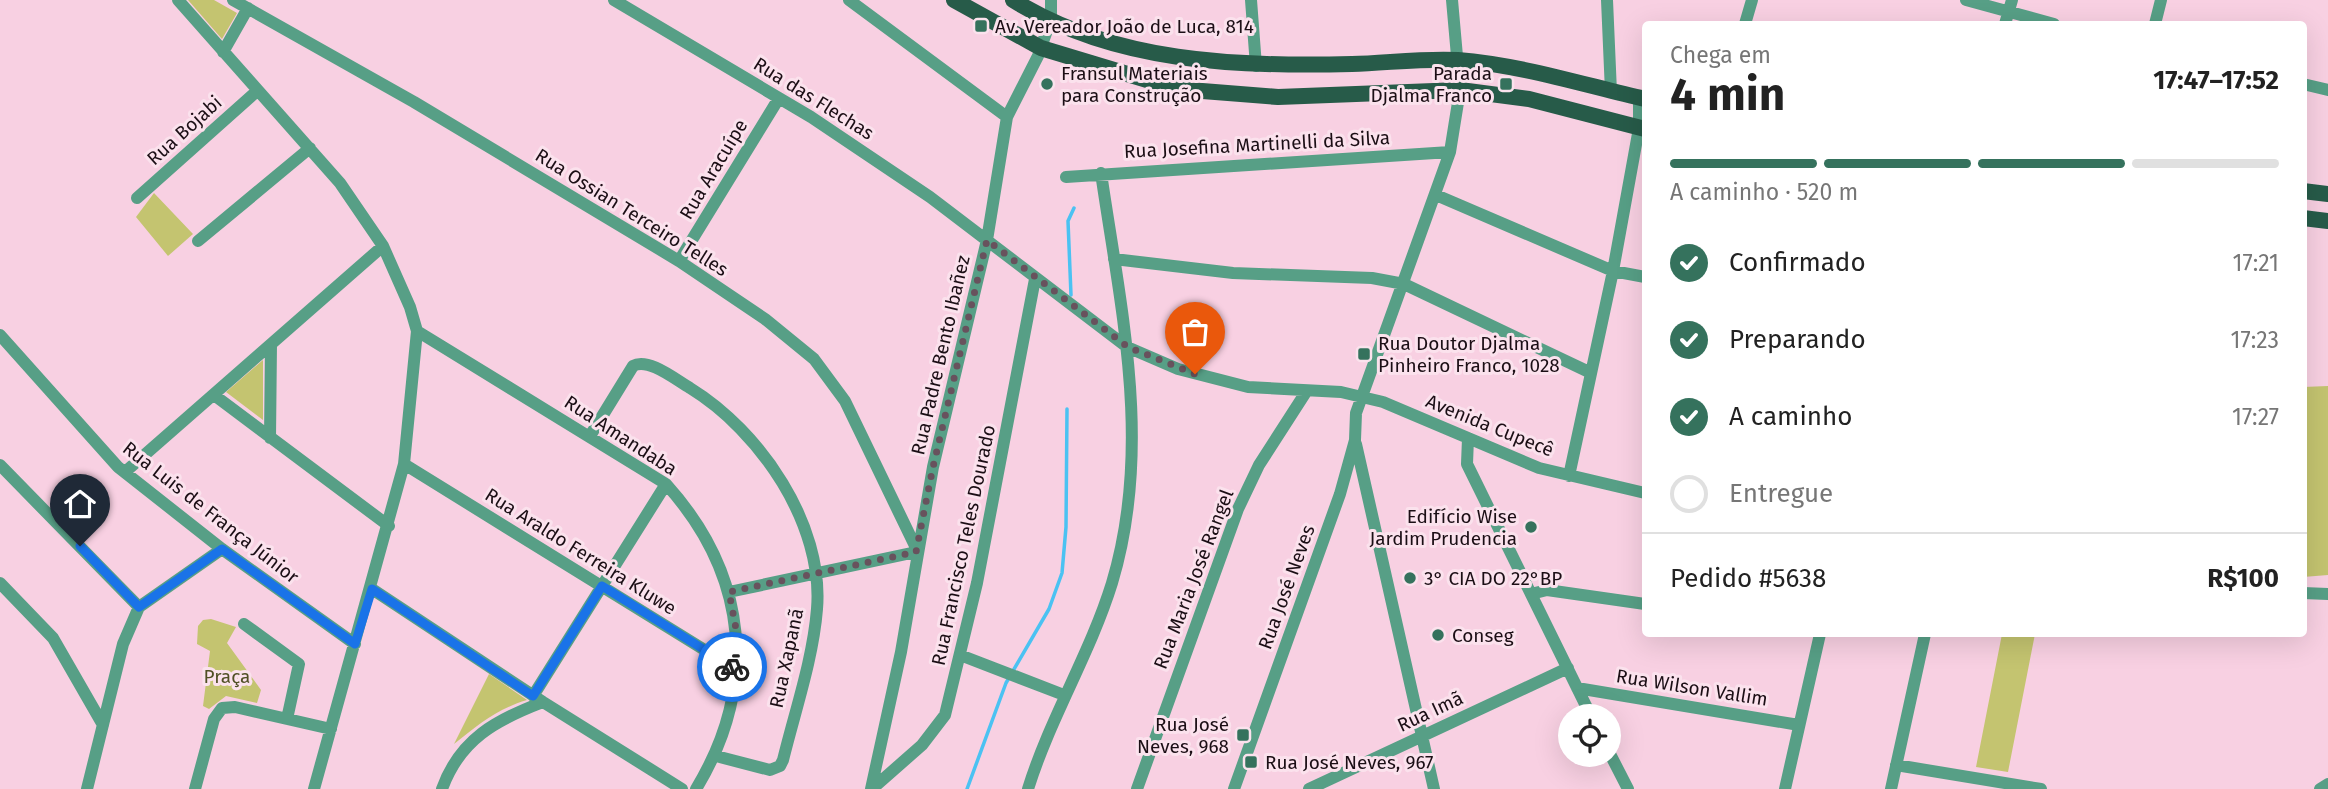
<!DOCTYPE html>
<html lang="pt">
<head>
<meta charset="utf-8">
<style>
	body { margin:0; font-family:"Fira Sans",sans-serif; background:#f6f6f6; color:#222; height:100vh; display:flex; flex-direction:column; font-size:26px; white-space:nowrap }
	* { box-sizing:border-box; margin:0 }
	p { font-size:23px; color:#767676 }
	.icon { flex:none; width:38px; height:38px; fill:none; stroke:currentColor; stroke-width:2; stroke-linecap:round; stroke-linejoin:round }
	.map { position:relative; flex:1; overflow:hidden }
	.details { position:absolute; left:1642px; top:21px; width:665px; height:616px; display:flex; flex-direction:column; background:#fff; border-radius:7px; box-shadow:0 7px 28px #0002 }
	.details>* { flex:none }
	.controls { position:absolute; left:1558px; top:704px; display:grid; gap:14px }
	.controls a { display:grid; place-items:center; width:63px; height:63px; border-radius:50%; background:#fff; box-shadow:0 7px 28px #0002; font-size:35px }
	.pin { position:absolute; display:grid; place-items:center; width:60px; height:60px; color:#fff; margin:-72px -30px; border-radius:50% 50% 50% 0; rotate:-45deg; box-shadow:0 0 7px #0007 }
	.pin .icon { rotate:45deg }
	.courier { position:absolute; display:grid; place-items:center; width:70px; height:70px; margin:-35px; border:5px solid #1a73e8; border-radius:50%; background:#fff; color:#222; box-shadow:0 2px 9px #0007 }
	.head em { font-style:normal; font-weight:700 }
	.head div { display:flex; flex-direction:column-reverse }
	.head { display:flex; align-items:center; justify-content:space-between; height:119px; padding:0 28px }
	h1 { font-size:46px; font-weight:700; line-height:52px }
	.bar { display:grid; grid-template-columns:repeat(4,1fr); gap:10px 7px; align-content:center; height:84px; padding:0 28px }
	.bar i { height:9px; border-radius:5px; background:#e0e0e0 }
	.bar .current { background:#35725d }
	.bar p { grid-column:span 4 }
	.line { display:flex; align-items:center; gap:18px; padding:0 28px; border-top:2px solid #e0e0e0 }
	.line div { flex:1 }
	ol { padding:0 28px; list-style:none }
	li { display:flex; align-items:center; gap:21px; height:77px }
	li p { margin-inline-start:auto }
	li .icon { padding:7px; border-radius:50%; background:#35725d; color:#fff; stroke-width:4 }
	li:last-child { color:#767676 }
	li i { width:38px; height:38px; border:4px solid #e0e0e0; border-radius:50% }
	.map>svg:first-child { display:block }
</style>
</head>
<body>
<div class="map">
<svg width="2328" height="789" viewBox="0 0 2328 789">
	<rect width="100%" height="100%" fill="#f8d0e2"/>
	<!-- green -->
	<path fill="#c4c470" d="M188,0H214L237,13L222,39Z
		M154,193L193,234L168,256L136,217Z
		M263,360V420L226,392Z
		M2328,386V575L2303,577V387Z
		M211,619L236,627L227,643L261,690L257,703L226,696L209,709L203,706L210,651L197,644L198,626L203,620Z
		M2002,634H2035L2008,772L1976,767Z
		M489,674L527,700C497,709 479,724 454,744Z"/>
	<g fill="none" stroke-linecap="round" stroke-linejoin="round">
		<!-- stream -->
		<path stroke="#4bc2f2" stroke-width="3.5" d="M1071,295L1068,221L1074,208
			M967,789L1006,683L1049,609L1062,573L1066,527L1067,409"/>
		<!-- minor -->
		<path stroke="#579f86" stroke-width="12" d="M178,0L340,183L383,246L410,307L417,331L404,464L314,789
			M233,0L414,102L679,261L765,319L814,359L845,401L917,550
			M614,0L811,117L930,197L1127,347L1178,369L1248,387L1341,392L1383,402L1539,468L1645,493
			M849,0L1007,117
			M1251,0L1256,66
			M1607,0L1611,92
			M1966,0L2054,24
			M1745,24L1752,0
			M2005,24L2012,0
			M2155,24L2161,0
			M223,52L248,8
			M2303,84L2328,90
			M1066,177L1450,152
			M1436,195L1613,271L1645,277
			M137,198L257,91
			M198,241L310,148
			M1114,259L1233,273L1372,278L1404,284L1589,372
			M679,261L779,98
			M417,331L666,484C748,575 759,685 696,789
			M0,335L118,467L222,549L355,644
			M214,395L389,526
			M590,436L633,366C648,357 676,380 690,388C760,431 824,524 817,609C813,659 795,711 783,760L780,766L770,770L716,756
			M270,438L271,344
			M1468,438L1467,464L1591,716
			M1356,444L1434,789
			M404,464L737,670
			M0,465L139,607
			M125,472L383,246
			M1569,476L1613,271L1639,128V98
			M0,583L53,638L103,725
			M372,589L543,702L682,789
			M729,592L916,552
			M2303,593L2328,594
			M1531,594L1547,590L1645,604
			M244,624L299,664L287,719
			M960,655L1064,695
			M1577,688L1799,725
			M533,696L666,484
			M1608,750L1628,789
			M1896,765L2041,789
			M87,789L123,644L139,607L222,549
			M195,789L214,719L222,708L235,707L331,729
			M442,789C460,739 496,720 543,702
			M871,789L901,652L933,467L987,240L1007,117L1038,56L1051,19V0
			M872,789L922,745L945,715L977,583L1035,279
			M1028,789C1050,718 1090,654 1112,583C1153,447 1121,310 1101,173
			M1137,789L1238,509L1259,465L1306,392
			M1234,789L1340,494L1355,440L1356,413L1450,152L1460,90L1452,0
			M1309,789L1568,668
			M1785,789L1820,634
			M1891,789L1925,634
			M2320,789L2328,784"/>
		<!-- major -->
		<path stroke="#275b49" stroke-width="16" d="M954,0L1041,48L1177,89L1278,97L1460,90L1529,99L1645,129
			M1013,0C1114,63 1238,67 1352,64C1387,63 1424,58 1458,60C1521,65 1584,85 1645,99
			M2303,191L2328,194
			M2303,218L2328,221"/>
	</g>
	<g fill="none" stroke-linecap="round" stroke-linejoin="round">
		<!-- done -->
		<path stroke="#68525d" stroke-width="7" stroke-dasharray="0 12.6" d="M732,667L737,670V634L729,592L916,552L933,467L987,240L1128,347L1195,374"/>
		<!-- route -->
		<path stroke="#1a73e8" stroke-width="9" d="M80,546L139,607L222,549L355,644L372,589L533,696L602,586L732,667"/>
	</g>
	<!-- markers -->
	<g fill="#35725d" stroke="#fbe2ed" stroke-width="2.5">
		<rect x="974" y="19" width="14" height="14" rx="3.5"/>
		<circle cx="1047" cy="84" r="7"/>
		<rect x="1499" y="77" width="14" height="14" rx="3.5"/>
		<rect x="1357" y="347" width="14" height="14" rx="3.5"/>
		<circle cx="1531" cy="527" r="7"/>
		<circle cx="1410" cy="578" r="7"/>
		<circle cx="1438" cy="635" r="7"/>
		<rect x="1236" y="728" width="14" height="14" rx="3.5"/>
		<rect x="1244" y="755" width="14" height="14" rx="3.5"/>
	</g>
	<g text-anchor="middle" stroke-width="6" stroke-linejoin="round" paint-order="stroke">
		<!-- poi labels -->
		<g font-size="19" fill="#1b0e15" stroke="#fbe2ed" text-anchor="start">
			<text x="995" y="33">Av. Vereador João de Luca, 814</text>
			<text x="1061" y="80">Fransul Materiais<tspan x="1061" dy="22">para Construção</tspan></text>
			<text x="1492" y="80" text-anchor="end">Parada<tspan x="1492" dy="22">Djalma Franco</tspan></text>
			<text x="1378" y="350">Rua Doutor Djalma<tspan x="1378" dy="22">Pinheiro Franco, 1028</tspan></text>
			<text x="1517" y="523" text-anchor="end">Edifício Wise<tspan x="1517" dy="22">Jardim Prudencia</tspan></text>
			<text x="1424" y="585">3° CIA DO 22°BP</text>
			<text x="1452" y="642">Conseg</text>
			<text x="1229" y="731" text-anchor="end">Rua José<tspan x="1229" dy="22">Neves, 968</tspan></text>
			<text x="1265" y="769">Rua José Neves, 967</text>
		</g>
		<!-- street labels -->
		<g font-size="19" fill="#1b0e15" stroke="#fbe2ed">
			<text transform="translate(814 98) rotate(32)" y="7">Rua das Flechas</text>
			<text transform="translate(184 130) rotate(-42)" y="7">Rua Bojabi</text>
			<text transform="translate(1257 144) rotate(-3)" y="7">Rua Josefina Martinelli da Silva</text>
			<text transform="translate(713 169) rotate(-59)" y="7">Rua Aracuípe</text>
			<text transform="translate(632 212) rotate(32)" y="7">Rua Ossian Terceiro Telles</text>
			<text transform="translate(940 355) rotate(-77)" y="7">Rua Padre Bento Ibañez</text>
			<text transform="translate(1490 425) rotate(22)" y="7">Avenida Cupecê</text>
			<text transform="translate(621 435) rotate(33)" y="7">Rua Amandaba</text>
			<text transform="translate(211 512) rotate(38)" y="7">Rua Luis de França Júnior</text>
			<text transform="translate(963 545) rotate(-78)" y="7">Rua Francisco Teles Dourado</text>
			<text transform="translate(581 551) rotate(32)" y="7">Rua Araldo Ferreira Kluwe</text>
			<text transform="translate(1193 579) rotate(-69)" y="7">Rua Maria José Rangel</text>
			<text transform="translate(1286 587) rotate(-70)" y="7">Rua José Neves</text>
			<text transform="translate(786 658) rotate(-78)" y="7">Rua Xapanã</text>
			<text transform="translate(1692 687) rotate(9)" y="7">Rua Wilson Vallim</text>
			<text transform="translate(1430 711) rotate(-25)" y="7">Rua Imã</text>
		</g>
		<!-- park labels -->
		<g font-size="19" fill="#505025" stroke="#fbe2ed">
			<text x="227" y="683">Praça</text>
		</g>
	</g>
</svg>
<div class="controls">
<a><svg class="icon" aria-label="locate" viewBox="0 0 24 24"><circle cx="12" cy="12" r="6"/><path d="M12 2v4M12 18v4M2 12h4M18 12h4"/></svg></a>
</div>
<div class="pin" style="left:1195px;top:374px;background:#ea580c"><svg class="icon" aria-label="bag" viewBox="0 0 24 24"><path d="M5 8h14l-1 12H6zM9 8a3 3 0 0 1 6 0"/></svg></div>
<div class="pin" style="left:80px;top:546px;background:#1f2937"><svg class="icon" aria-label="home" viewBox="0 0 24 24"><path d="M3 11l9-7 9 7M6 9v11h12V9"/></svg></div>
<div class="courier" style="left:732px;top:667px"><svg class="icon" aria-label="bike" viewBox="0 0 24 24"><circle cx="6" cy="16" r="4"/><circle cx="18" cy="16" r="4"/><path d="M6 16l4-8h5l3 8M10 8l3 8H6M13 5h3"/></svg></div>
<section class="details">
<div class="head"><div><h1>4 min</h1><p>Chega em</p></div><em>17:47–17:52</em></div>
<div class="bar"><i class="current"></i><i class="current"></i><i class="current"></i><i></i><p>A caminho · 520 m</p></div>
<ol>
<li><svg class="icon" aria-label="check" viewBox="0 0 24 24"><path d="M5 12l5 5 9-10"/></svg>Confirmado<p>17:21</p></li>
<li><svg class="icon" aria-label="check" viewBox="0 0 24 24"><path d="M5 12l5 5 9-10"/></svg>Preparando<p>17:23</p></li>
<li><svg class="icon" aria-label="check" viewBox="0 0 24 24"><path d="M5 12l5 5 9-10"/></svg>A caminho<p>17:27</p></li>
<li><i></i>Entregue</li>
</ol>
<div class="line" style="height:91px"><div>Pedido #5638</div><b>R$100</b></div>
</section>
</div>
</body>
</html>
